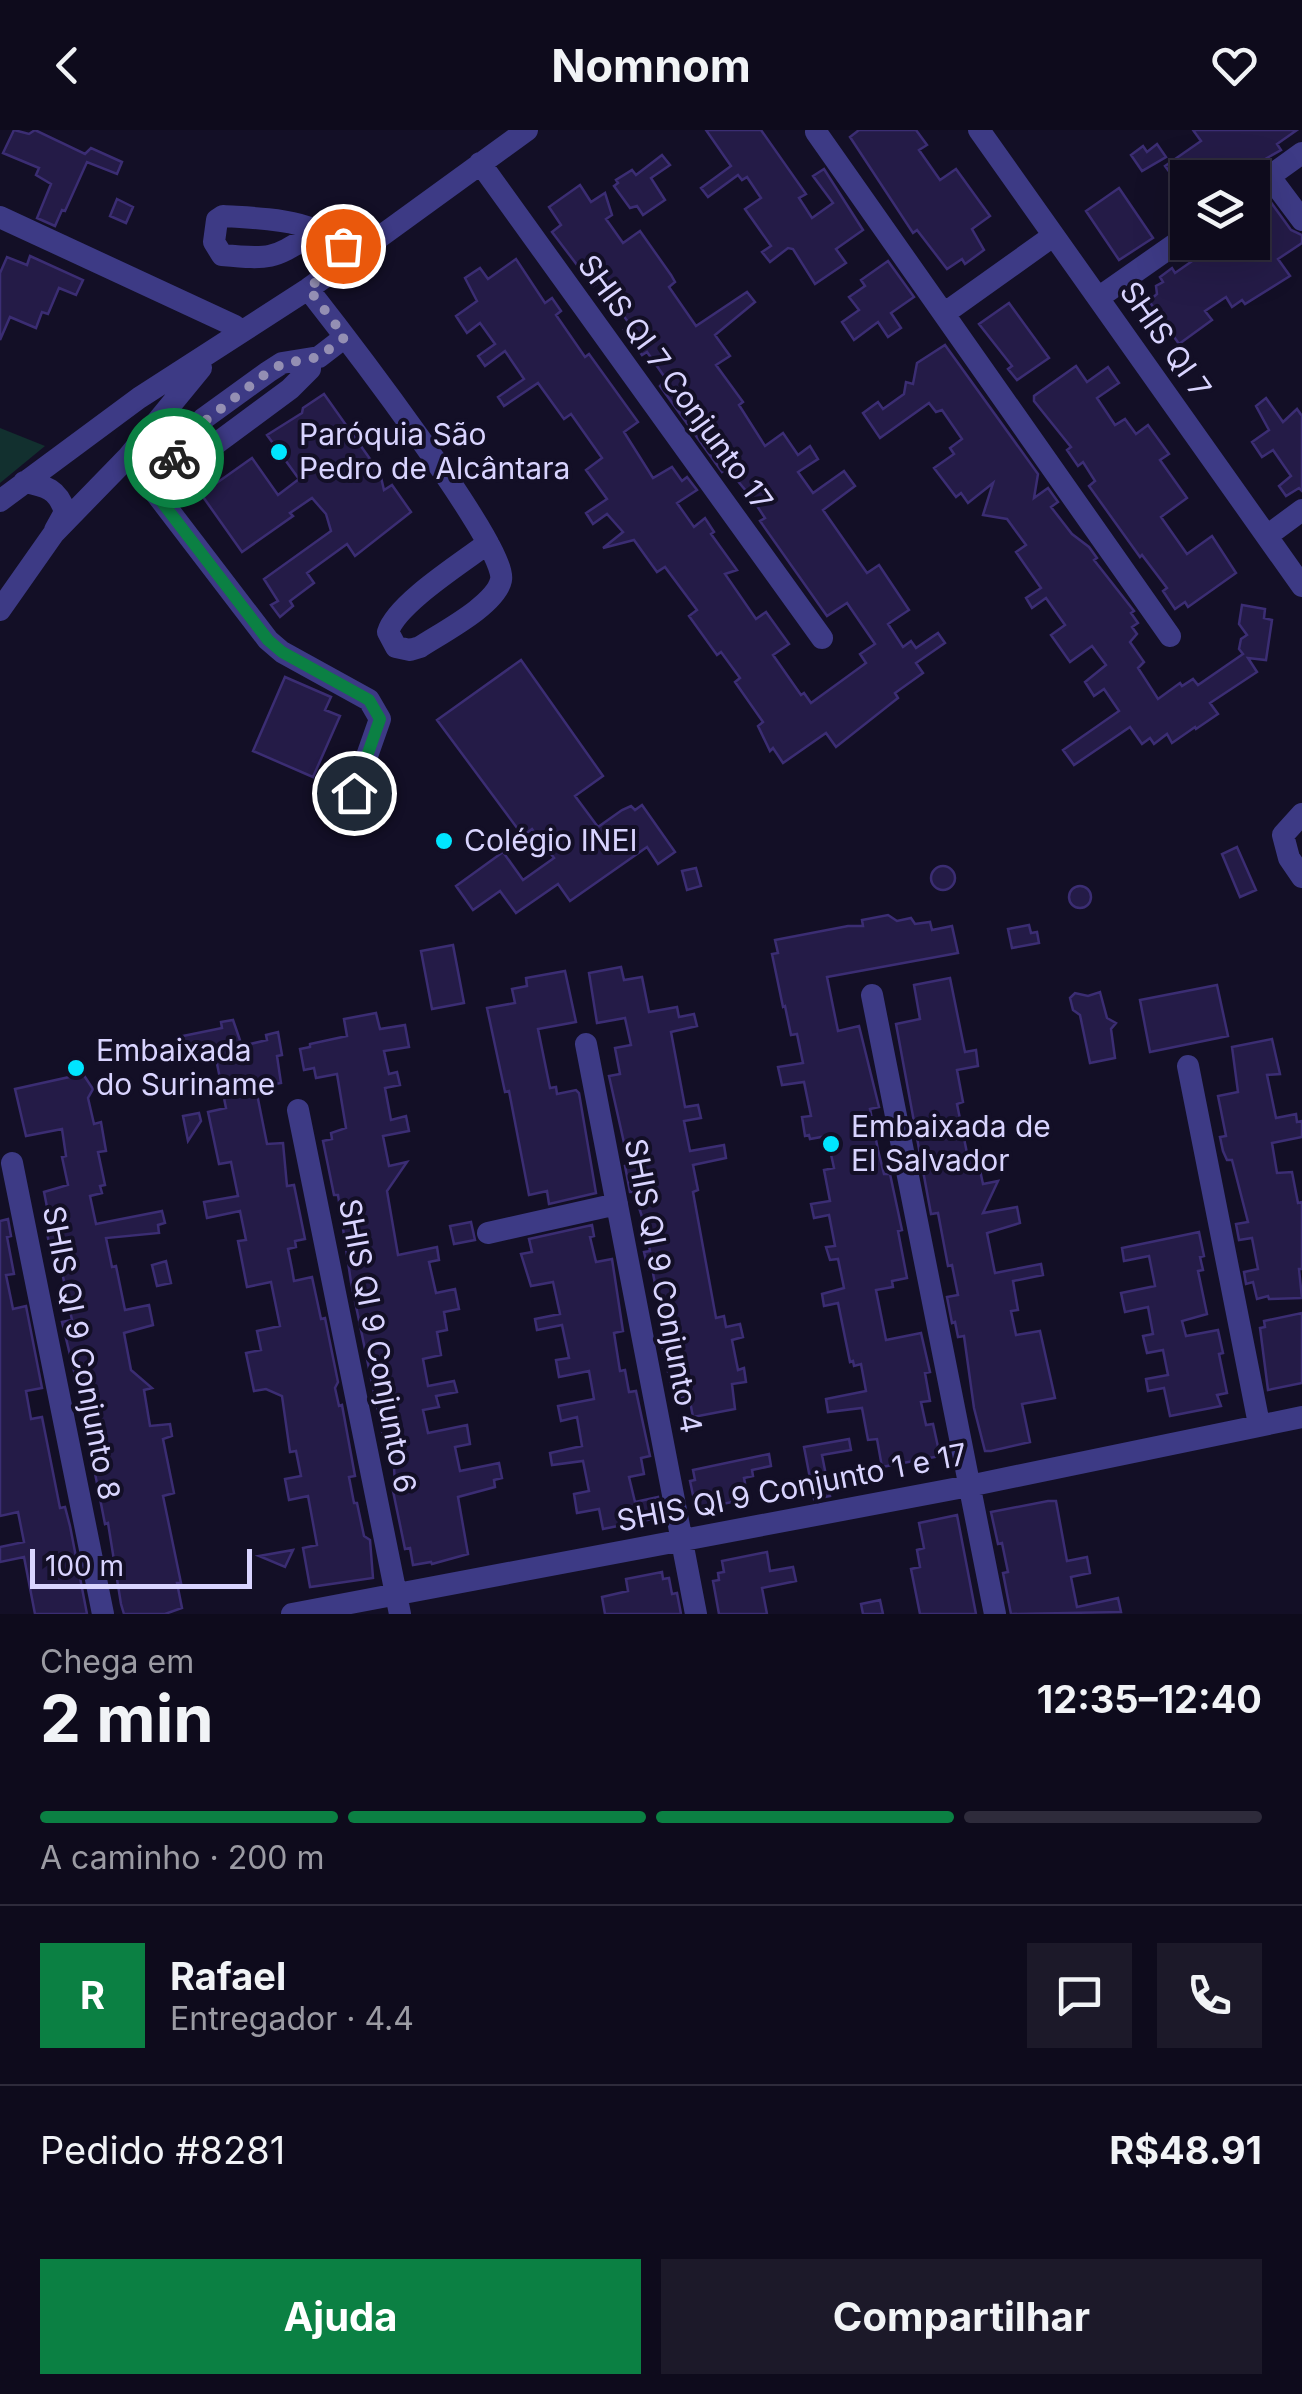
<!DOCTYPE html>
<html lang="pt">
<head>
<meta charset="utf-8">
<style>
	body { margin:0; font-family:Inter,sans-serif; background:#1c1929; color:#f1f3f6; height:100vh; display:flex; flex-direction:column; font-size:38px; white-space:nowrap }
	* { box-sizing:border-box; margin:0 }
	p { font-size:32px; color:#9b9ba3 }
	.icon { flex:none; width:55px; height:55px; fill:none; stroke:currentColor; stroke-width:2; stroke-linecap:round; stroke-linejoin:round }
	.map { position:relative; height:1484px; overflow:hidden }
	.panel { display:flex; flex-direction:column; background:#0e0b1c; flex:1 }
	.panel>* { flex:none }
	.fabs { position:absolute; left:1170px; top:30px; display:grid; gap:20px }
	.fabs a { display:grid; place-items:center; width:100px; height:100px; border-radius:0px; background:#0e0b1c; box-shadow:0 10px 40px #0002,0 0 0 2px #2e2b3b; font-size:50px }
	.scale { position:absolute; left:30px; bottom:25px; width:222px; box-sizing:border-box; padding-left:10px; border:5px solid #d9d4ff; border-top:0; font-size:28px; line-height:35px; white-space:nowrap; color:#d9d4ff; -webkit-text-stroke:8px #130f26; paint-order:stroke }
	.pin { position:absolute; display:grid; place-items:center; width:85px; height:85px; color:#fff; margin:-42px; border:5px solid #fff; border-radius:50%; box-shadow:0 2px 10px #0007 }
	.courier { position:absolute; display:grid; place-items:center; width:100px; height:100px; margin:-50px; border:8px solid #0b8043; border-radius:50%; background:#fff; color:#222; box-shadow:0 2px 12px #0007 }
	.head em { font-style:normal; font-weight:700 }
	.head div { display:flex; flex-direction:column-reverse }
	.head { display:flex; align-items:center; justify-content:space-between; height:170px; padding:0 40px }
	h1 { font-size:65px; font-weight:700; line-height:75px }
	.bar { display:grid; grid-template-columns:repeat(4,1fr); gap:15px 10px; align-content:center; height:120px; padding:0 40px }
	.bar i { height:12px; border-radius:8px; background:#2e2b3b }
	.bar .current { background:#0b8043 }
	.bar p { grid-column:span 4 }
	.line { display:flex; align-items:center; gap:25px; padding:0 40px; border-top:2px solid #2e2b3b }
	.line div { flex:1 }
	.round { display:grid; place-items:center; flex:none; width:105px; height:105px; border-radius:0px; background:#1c1929 }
	.action { display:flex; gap:20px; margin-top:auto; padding:20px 40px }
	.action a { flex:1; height:115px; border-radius:0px; background:#0b8043; color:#fff; font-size:40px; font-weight:700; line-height:115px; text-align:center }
	.action a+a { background:#1c1929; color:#f1f3f6 }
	header { display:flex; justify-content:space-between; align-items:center; height:130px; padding:0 40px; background:#0e0b1c; font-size:45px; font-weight:700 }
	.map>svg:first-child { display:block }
</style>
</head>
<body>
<header><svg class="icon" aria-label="back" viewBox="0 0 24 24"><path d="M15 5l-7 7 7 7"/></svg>Nomnom<svg class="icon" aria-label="heart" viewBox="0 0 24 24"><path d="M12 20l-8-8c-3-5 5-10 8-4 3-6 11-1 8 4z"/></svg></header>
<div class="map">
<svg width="1302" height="1484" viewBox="0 0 1302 1484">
	<rect width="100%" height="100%" fill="#130f26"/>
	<!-- green -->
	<path fill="#12302f" d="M0,298L45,316L0,353Z"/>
	<!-- building -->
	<path fill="#241b47" stroke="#3b2d73" stroke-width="2.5" d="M14,0L29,4L35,0L85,24L91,18L122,32L117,44L87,32L65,81L62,80L55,96L37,88L51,54L36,45L39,38L3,23Z
		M706,0H761L806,64L799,68L812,88L833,73L813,46L824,39L863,100L836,119L846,133L815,154L793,119L788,118L770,132L762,122L771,116L745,79L761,68L747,47L742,50L738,45L708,67L701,58L731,36Z
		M859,0H916L927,15L919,20L940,50L956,39L990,86L972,99L984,120L965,134L962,129L947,139L917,100L913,103L850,7Z
		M1193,0H1297L1277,14L1281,20L1232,48H1188V67L1165,36L1201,11Z
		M1157,14L1166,27L1142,41L1131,25L1143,16L1147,22Z
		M662,25L670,35L651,48L665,70L643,85L637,76L630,78L614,56L618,53L616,50L632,40L636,45Z
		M580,55L591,72L605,63L612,85L606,89L623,113L640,101L671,145L675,152L669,157L696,196L747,162L755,172L715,205L730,226L716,235L743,272L739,275L765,316L783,303L798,325L810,316L818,329L798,342L813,363L844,341L855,356L823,380L867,443L879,435L909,480L888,494L903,517L911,511L916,518L938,503L945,513L916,533L923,543L895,563L898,568L836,617L826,603L783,633L773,618L770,621L758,596L763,592L735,552L740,548L721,522L717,525L689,486L697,480L665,437L657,442L634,410L603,418L623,402L607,384L593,394L586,383L607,369L586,340L602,328L571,284L564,289L538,253L504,276L498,267L524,249L505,221L485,236L478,226L495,214L480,193L467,203L456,186L477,171L465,148L480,138L488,149L516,129L545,173L552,168L561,181L556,185L585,227L589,224L638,292L624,302L653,348L672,337L682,351L687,347L697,360L677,373L694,397L705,388L714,402L711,404L737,440L725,444L756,489L766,482L789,514L773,525L801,565L804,563L811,573L866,533L860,524L875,514L847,473L827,486L760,391L765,388L751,367L727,338L722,342L660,256L666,249L647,222L642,225L624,200L631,196L599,152L593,156L552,102L561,95L549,77Z
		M1119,58L1153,108L1119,130L1086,81Z
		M117,69L133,77L126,93L110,86Z
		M1270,71L1291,100L1302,105V113L1278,129L1290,146L1245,174L1242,170L1232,177L1226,167L1205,181L1212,190L1179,214L1149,171L1157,164L1156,156L1163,152L1160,147L1172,138L1175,143L1198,127L1195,123L1210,112H1252V101L1262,94L1253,83Z
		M30,126L83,150L76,165L59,158L48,184L42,182L36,198L10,187L0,210V143L7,127L27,135Z
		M888,131L914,167L891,183L901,198L888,207L878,192L854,210L842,192L859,180L849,167L865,156L861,150Z
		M1009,173L1049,228L1017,250L1008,239L1012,236L979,194Z
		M945,215L1038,344L1034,368L1048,358L1058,372L1051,377L1072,404L1089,417L1097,428L1094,430L1134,481L1131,483L1138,493L1132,497L1137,504L1130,512L1144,532L1138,538L1158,569L1180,553L1182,556L1193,549L1198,555L1243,524L1239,519L1241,509L1247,505L1239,494L1242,475L1265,479L1264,488L1272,490L1266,530L1248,528L1257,542L1210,573L1218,584L1196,599L1195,597L1172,613L1167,604L1154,614L1150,608L1142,614L1130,597L1074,635L1063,620L1119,581L1104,559L1094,566L1085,552L1106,535L1092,516L1070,532L1051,505L1065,495L1046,468L1032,478L1026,468L1041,458L1016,422L1026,415L1007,389L983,385L993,353L968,373L961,363L956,367L934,338L954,324L950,318L962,309L942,280L936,282L929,273L880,308L863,283L878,272L883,279L904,264L906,252L913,254L917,233Z
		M1076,236L1087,252L1108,237L1119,253L1097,268L1115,295L1125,289L1136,304L1148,295L1169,324L1160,330L1187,368L1161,387L1187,424L1212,406L1236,443L1188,477L1185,472L1175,479L1163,461L1167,458L1142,425L1140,427L1089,356L1095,351L1083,332L1078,336L1067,320L1071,317L1034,271V266Z
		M324,264L380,343L384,360L392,355L411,382L355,426L347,414L307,443L314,453L290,471L293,476L280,487L271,475L278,471L264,449L331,401L326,384L312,368L290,383L293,386L242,422L201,364L252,328L278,365L299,349L267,305L302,283L303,278Z
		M1266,268L1283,292L1297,279L1302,286V361L1299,358L1286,366L1279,356L1291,346L1273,320L1262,327L1252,312L1269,300L1256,276Z
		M521,530L603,646L575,666L598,697L622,680L631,676L635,680L642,675L675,722L658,734L647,717L570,771L558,754L516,783L500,761L473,780L456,756L503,722L523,750L554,728L532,699L523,706L437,590Z
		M285,547L331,567L325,580L340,586L313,647L253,621Z
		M1237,717L1256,760L1240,767L1222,724Z
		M931 748a12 12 0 1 1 24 0a12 12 0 1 1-24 0Z
		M696,738L701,756L687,760L682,741Z
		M1069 767a11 11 0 1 1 22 0a11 11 0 1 1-22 0Z
		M888,785L897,791L911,788L915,794L930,792L932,800L952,796L958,823L827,847L838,901L859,896L879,977L870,979L878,1020L884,1044H890L902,1100L898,1101L907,1148L892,1151L893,1157L876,1160L886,1210L921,1203L930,1242L925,1243L930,1271L921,1272L926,1295L933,1294L940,1326L882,1337L877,1309L868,1310L862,1278L828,1282L826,1269L866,1261L861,1234L854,1236L853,1231L850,1232L838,1173L824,1176L822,1164L844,1158L838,1129L830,1130L826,1117L835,1116L829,1085L814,1088L811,1074L830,1071L824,1040L834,1038L827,1006L810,1009L809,1005L805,1006L802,987L811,986L804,952L782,955L778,937L803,933L797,904L791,905L785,876L783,877L772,824L778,823L775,810L848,796H863L862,790Z
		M1029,795L1031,803L1037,802L1039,813L1012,818L1008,799Z
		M453,815L464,873L432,879L421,821Z
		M621,837L624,850L642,847L649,882L677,877L679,887L694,884L697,896L671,902L685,977L698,975L701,988L684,991L690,1021L724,1015L726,1028L693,1035L698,1060L693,1062L716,1188L724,1186L726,1197L740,1194L743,1207L732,1210L738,1240L744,1238L746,1252L732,1254L735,1279L693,1287L689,1266L674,1269L661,1210L664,1209L657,1164L652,1138L648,1139L644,1122L650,1121L645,1096L634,1062H630L625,1036L629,1035L609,946L620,944L615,918L631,915L625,888L597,893L589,843Z
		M565,841L576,892L538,899L550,958L556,957L557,964L576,960L579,963L596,1063L549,1074L547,1061L529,1065L509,961L505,962L487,878L515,873L512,859L527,856L526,848Z
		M950,848L965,922L976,920L978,936L957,940L963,972L957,974L968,1028L977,1026L983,1054L998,1051L983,1083L1017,1077L1020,1093L987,1103L995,1143L1041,1134L1043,1145L1013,1151L1018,1180L1011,1181L1016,1205L1040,1201L1055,1268L1022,1274L1030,1312L991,1321H985L974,1278L964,1206L958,1207L955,1192L952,1193L947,1167L958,1165L952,1135L948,1136L938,1083L931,1084L896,894L920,889L914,855Z
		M1217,855L1228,906L1150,922L1140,870Z
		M1100,862L1107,888L1116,893L1111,899L1115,928L1090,933L1080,885L1073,880L1070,868L1075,863L1088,866Z
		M376,883L380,899L405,895L409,917L384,921L389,944L397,942L400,955L385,958L391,990L406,986L409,1001L383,1006L389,1036L407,1032L387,1061L398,1125L437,1117L439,1130L429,1132L436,1163L455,1159L459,1179L444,1182L447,1200L437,1202L441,1225L423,1229L428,1256L454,1251L457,1262L436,1266L439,1277L423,1280L428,1303L467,1295L470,1314L455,1317L460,1341L499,1333L502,1348L494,1350L495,1357L458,1367L468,1424L432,1434L431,1432L413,1435L410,1418L405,1419L392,1356L395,1355L394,1337L387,1305L383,1306L351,1152L338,1065H334L323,1011L332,1009L331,1003L346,998L337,944L316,948L314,938L304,940L300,919L310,917V914L347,906L344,889Z
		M233,890L242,916L267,910L266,905L278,902L282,925L277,926L281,953L257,957V964L267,1014L283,1013L287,1056L294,1055L305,1109L295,1111L296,1117L288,1119L292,1139L294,1151L312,1147L321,1189L325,1188L338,1252L335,1258L339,1276L342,1275L355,1346L349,1347L354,1373H357L364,1406L370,1410L373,1448L310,1457L303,1418L317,1415L308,1366L289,1370L285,1349L301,1346L296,1321L290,1322L282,1266L266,1259L254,1261L246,1223L261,1220L257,1201L280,1196L271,1152L247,1157L238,1111L246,1110L240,1081L207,1088L204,1072L238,1066L231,1032L219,1034L208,982L226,978L214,919L182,926L178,907L222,898L221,892Z
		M1272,909L1280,944L1267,945L1276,988L1296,984L1297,992L1302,991V1007L1272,1013L1277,1043L1292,1042L1298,1073L1302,1072V1139H1299L1302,1168L1269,1169L1268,1166L1257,1169L1253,1152L1246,1154L1244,1142L1258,1139L1252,1108L1239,1110L1236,1094L1248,1092L1232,1030H1227L1223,1021L1220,1007L1226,1006L1218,966L1238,962L1232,917Z
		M83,944L93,959L88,968L94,994L101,992L106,1021L98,1022L105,1055L100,1056L102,1063L90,1066L96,1094L162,1081L165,1093L158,1095L159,1103L106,1108L112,1137L116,1136L125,1180L149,1175L153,1195L124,1203L131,1240L152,1258L144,1260L150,1296L170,1294L172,1306L163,1309L174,1363L163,1366L181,1453H177L182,1478L165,1484H124L121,1474L108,1393L105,1394L91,1323L96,1322L86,1273L82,1274L62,1192L72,1190L62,1142L55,1143L47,1103L52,1102L44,1062L68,1055L62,1027L66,1026L62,999L26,1006L15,959Z
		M199,983L201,991L188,1011L183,986Z
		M8,1089L11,1106L7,1107L14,1144L6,1145L13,1179L26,1176L42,1258L26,1261L31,1289L42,1287L60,1378L65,1377L70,1396L87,1484H35L24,1427L0,1432V1417L24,1412L18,1382L0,1386V1091Z
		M471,1092L475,1110L454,1114L450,1096Z
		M592,1095L594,1106L590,1107L596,1132L612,1129L623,1201L614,1203L620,1241L625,1240L629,1262L636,1261L650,1326L641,1328L644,1344L629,1347L635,1372L658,1367L662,1387L603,1399L599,1379L577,1383L574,1364L589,1361L583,1331L552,1335L550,1323L582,1316L577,1287L561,1291L558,1276L594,1269L589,1241L559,1247L556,1230L569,1228L562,1195L537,1200L535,1189L560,1184L553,1152L531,1156L521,1124L532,1122L529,1109Z
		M1199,1102L1204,1126L1200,1127L1203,1140L1198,1141L1207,1184L1182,1191L1186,1206L1218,1200L1223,1223L1219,1224L1227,1263L1217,1265L1221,1276L1170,1286L1164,1258L1148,1261L1146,1249L1168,1245L1163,1220L1147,1223L1143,1206L1153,1204L1148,1177L1125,1182L1121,1163L1155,1156L1149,1126L1124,1131L1122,1118Z
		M166,1131L171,1153L157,1156L152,1135Z
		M1302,1183V1253L1268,1260L1260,1198L1265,1197L1264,1191Z
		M849,1309L851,1320L822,1325L830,1366L814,1369L804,1317Z
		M769,1324L771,1336L752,1340L753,1346L744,1348L748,1369L696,1379L690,1351L695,1350L693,1340Z
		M1048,1371H1056L1067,1431L1087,1427L1090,1443L1071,1447L1077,1477L1118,1468L1121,1482L1011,1484L1003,1443L1008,1442L1002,1413L998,1414L991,1382Z
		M957,1385L976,1484H920L911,1439L920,1437L917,1420L924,1418L919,1393Z
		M293,1420L285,1437L259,1426Z
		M767,1422L770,1441L793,1437L796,1451L762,1458L767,1484H719L713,1451L719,1450L718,1443L724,1442L722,1431Z
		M662,1442L663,1449L669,1448L672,1464L677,1463L681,1484H605L602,1467L628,1461L626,1449Z
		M880,1470L883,1484H863L861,1474Z"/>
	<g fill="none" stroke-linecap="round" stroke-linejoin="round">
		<!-- minor -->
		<path stroke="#3d3a85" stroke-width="22" d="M979,0L1302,456
			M816,2L1170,506
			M480,33L822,508
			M1270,47L1302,90
			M1252,59L1302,23
			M0,87L235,196
			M318,101C273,128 275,130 222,125L214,112L217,90L223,86C268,89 321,88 351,127
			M308,159C337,196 509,418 501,450C496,475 441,503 420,517L410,520L396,517L388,502C396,474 463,432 488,413
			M1098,168L1188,105
			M945,183L1053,106
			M128,327L268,510L282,522L369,570L380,589L354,663
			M175,329L181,333L194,330L290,259L310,239V230
			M24,352C46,356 58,359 65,382L55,400
			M148,354L175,329L173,319L203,289L268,242L282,233L319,227L345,207
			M0,371L139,268L308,159L527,0
			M1267,406L1302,380
			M0,480L54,403L128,327L201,238
			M1302,684L1283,705L1289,728L1302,747
			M872,865L995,1484
			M586,914L696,1484
			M1188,936L1259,1294
			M298,980L400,1484
			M12,1033L103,1484
			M488,1103L617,1074
			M292,1484L969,1356L1302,1287"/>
	</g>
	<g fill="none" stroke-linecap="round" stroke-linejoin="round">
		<!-- done -->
		<path stroke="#948fb3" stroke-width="10" stroke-dasharray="0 18" d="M174,328L173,319L178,312L268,242L282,234L319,227L345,207L308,158L351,126L343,116"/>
		<!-- route -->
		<path stroke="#0b8043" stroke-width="12" d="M174,328L148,354L268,510L282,522L369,570L380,589L354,663"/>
	</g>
	<!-- markers -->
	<g fill="#00e5ff" stroke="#130f26" stroke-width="4">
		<circle cx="279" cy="322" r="10"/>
		<circle cx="444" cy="711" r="10"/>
		<circle cx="76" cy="938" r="10"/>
		<circle cx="831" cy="1014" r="10"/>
	</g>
	<g text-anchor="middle" stroke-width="8" stroke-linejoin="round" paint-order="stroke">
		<!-- street labels -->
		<g font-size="30" fill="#d9d4ff" stroke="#130f26">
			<text transform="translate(1165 210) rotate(55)" y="10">SHIS QI 7</text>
			<text transform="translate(675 253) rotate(54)" y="10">SHIS QI 7 Conjunto 17</text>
			<text transform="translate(663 1156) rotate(79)" y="10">SHIS QI 9 Conjunto 4</text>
			<text transform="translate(377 1216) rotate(79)" y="10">SHIS QI 9 Conjunto 6</text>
			<text transform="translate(81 1223) rotate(79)" y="10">SHIS QI 9 Conjunto 8</text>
			<text transform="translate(792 1358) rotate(-11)" y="10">SHIS QI 9 Conjunto 1 e 17</text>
		</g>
		<!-- poi labels -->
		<g font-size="30" fill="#d9d4ff" stroke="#130f26" text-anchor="start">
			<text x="299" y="315">Paróquia São<tspan x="299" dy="34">Pedro de Alcântara</tspan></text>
			<text x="464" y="721">Colégio INEI</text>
			<text x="96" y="931">Embaixada<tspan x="96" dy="34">do Suriname</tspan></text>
			<text x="851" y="1007">Embaixada de<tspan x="851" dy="34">El Salvador</tspan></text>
		</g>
	</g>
</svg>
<div class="fabs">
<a><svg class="icon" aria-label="layers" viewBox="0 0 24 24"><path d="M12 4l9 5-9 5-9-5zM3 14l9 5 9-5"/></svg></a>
</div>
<div class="scale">100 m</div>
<div class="pin" style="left:343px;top:116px;background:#ea580c"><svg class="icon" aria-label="bag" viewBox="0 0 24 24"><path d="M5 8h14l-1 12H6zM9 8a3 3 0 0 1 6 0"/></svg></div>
<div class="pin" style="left:354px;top:663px;background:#1f2937"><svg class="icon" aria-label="home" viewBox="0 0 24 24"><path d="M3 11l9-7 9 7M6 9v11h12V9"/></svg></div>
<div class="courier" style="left:174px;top:328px"><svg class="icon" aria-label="bike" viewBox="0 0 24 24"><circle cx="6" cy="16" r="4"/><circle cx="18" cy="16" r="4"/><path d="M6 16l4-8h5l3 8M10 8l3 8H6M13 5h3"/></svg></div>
</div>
<section class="panel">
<div class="head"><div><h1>2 min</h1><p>Chega em</p></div><em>12:35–12:40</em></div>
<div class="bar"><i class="current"></i><i class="current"></i><i class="current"></i><i></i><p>A caminho · 200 m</p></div>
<div class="line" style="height:180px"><b class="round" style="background:#0b8043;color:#fff">R</b><div><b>Rafael</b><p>Entregador · 4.4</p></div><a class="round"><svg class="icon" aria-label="chat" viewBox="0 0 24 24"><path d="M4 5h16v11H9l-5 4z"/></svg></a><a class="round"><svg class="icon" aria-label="phone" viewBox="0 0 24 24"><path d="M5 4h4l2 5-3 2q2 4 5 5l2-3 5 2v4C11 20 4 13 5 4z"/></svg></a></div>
<div class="line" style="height:130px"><div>Pedido #8281</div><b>R$48.91</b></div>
<div class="action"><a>Ajuda</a><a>Compartilhar</a></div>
</section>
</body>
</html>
